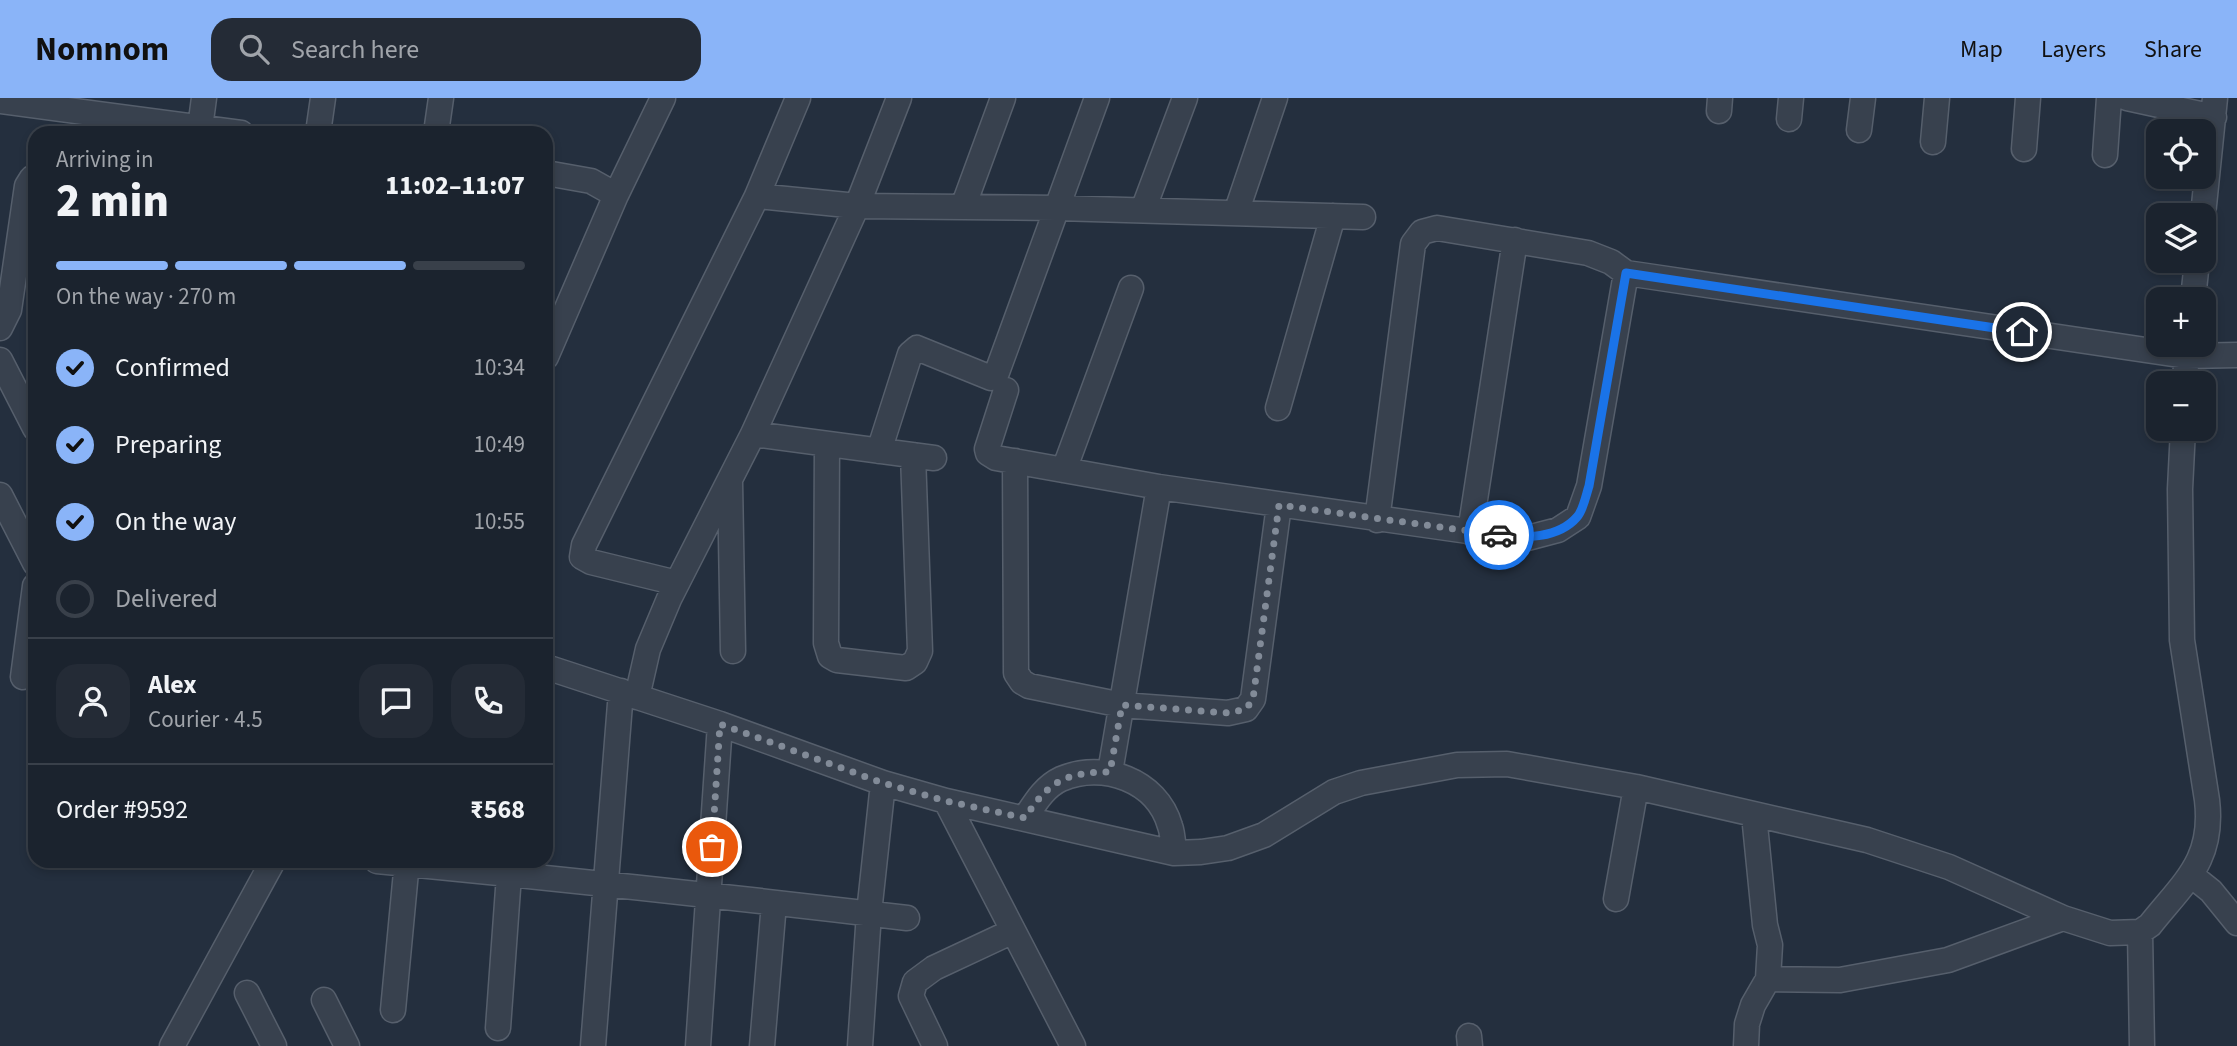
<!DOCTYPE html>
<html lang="en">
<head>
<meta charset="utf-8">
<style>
	body { margin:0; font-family:"Source Sans 3",sans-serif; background:#242b36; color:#f1f3f6; height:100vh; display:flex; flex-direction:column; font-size:26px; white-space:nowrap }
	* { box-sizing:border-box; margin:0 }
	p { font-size:23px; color:#a0a4aa }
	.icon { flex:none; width:38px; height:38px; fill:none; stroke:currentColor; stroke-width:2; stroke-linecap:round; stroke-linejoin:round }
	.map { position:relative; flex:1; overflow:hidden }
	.drawer { position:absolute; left:28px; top:28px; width:525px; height:742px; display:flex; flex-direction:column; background:#1b232e; border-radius:21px; box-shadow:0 4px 10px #0003,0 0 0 2px #39404a }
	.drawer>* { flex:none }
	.fabs { position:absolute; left:2146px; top:21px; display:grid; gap:14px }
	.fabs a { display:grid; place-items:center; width:70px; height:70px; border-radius:14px; background:#1b232e; box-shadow:0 4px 10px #0003,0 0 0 2px #39404a; font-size:35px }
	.pin { position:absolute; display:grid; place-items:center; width:60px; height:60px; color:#fff; margin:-30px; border:4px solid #fff; border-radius:50%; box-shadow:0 2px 7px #0007 }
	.courier { position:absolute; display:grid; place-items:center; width:70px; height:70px; margin:-35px; border:5px solid #1a73e8; border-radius:50%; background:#fff; color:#222; box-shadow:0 2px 9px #0007 }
	.headline em { font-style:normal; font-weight:800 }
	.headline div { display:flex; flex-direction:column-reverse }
	.headline { display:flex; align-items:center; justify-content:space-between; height:119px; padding:0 28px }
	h1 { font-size:46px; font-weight:800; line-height:52px }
	.bar { display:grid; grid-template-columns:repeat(4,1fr); gap:10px 7px; align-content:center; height:84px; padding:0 28px }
	.bar i { height:9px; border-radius:5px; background:#39404a }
	.bar .on { background:#8ab4f8 }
	.bar p { grid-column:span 4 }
	.line { display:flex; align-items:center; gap:18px; padding:0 28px; border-top:2px solid #39404a }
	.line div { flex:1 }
	.round { display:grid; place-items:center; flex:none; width:74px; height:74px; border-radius:21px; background:#242b36 }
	ol { padding:0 28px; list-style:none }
	li { display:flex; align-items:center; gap:21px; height:77px }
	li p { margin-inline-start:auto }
	li .icon { padding:7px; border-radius:50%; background:#8ab4f8; color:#111; stroke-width:4 }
	li:last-child { color:#a0a4aa }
	li i { width:38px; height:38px; border:4px solid #39404a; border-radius:50% }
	header { display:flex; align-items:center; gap:42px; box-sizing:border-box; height:98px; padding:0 35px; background:#8ab4f8; color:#111 }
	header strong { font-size:33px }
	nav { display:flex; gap:38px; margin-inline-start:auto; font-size:24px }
	.search { width:490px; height:63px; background:#242b36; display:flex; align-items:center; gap:18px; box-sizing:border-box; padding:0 24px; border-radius:21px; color:#a0a4aa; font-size:26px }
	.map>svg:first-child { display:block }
</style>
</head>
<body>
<header>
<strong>Nomnom</strong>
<div class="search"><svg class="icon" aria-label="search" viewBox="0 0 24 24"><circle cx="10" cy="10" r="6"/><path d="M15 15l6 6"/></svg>Search here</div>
<nav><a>Map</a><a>Layers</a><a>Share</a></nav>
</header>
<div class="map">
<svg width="2237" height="948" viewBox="0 0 2237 948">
	<rect width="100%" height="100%" fill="#242f3e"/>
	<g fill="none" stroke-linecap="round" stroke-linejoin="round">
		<!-- minor casing -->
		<g stroke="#565f6c" stroke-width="27">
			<path id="minor" d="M2127,0L2214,19
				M0,3L241,35
				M1719,13L1720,0
				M1789,21L1791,0
				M200,30L204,0
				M1859,32L1863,0
				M318,35L323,0
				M436,35L441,0
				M1933,44L1937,0
				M2024,51L2028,0
				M2105,57L2109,0
				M546,75L591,83L616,97
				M757,98L857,108L1057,110L1363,119
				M963,109L1003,0
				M1143,112L1185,0
				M1236,115L1275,0
				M2203,117L2215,0
				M2193,201L2197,163
				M0,230L9,212L27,88L32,80L35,81
				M546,259L616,97L663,0
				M0,262L35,330
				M2185,285L2187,247
				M1006,292L987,351L988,355L996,360L1159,389L1524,441L1558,432L1578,419L1589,388L1626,175
				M1278,310L1333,118
				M753,336L934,360
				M827,346L826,545L830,558L837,562L906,570L915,564L920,553L913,357
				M879,353L910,256L917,250L991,280L996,277L1097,0
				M1015,363L1016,575L1022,584L1029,588L1122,607L1228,615L1246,611L1253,601L1279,407
				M1064,372L1131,190
				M730,384L733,553
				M0,397L35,465
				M1377,422L1413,146L1422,134L1437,130L1588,155L1611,164L1626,175L1640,177L2186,258L2237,257
				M1470,434L1515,142
				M677,485L591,464L582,459L584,447L757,98L798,0
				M546,569L720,626L883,685L946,703
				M23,579L35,488
				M637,599L648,551L669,501L753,336L857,108L899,0
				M1110,674L1159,389
				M1025,720C1035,705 1044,689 1061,681C1103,663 1157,682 1170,728C1173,736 1173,746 1174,755
				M377,763C554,780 730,799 907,820
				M2191,777L2211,793L2237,825
				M1616,801L1636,689
				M2140,834L2142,948
				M1768,881L1840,882L1948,862L2063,820
				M247,895L274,948
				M324,902L347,948
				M393,912L407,763
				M498,930L510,763
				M1469,938L1470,948
				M172,948L273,763
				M593,948L621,593
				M698,948L720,626
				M762,948L774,805
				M860,948L869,815L883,685
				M935,948L911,898L915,884L934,870L1013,833
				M1073,948L946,703L1174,755L1201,754L1228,750L1264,737L1334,694L1361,685L1457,667L1507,666L1636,689L1867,742L1949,769L2063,820L2110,835L2140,834L2150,827C2185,783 2214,762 2207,702L2182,542L2180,391L2183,331
				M1746,948L1747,926L1753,907L1768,881L1770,847L1765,827L1754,717"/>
		</g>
		<!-- minor -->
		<use href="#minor" stroke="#38414e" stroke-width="24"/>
	</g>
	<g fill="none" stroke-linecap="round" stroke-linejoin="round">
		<!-- done -->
		<path stroke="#828b98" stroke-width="7" stroke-dasharray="0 12.6" d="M712,749L720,626L883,685L946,703L1025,720C1048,683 1067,674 1110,674L1122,607L1228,615L1246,611L1253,601L1279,407L1499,437"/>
		<!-- route -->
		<path stroke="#1a73e8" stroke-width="9" d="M1499,437C1524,441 1559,440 1577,419C1583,413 1586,397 1589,388L1626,175L2022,234"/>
	</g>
</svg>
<div class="fabs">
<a><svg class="icon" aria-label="locate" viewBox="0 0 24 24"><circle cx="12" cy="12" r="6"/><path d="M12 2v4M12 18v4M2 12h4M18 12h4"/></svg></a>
<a><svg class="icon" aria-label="layers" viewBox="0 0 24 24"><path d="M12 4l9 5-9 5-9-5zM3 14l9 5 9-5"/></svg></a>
<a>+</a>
<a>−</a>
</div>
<div class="pin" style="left:712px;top:749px;background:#ea580c"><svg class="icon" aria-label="bag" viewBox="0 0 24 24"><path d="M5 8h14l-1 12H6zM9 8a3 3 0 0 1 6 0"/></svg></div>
<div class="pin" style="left:2022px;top:234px;background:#1f2937"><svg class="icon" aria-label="home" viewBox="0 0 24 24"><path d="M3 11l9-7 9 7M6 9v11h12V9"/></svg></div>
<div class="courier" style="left:1499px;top:437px"><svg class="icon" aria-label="car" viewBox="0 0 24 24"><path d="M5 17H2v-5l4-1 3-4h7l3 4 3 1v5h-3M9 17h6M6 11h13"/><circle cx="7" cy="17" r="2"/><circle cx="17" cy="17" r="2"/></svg></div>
<section class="drawer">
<div class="headline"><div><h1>2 min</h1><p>Arriving in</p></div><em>11:02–11:07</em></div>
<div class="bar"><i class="on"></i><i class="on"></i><i class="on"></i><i></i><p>On the way · 270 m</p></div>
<ol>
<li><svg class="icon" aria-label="check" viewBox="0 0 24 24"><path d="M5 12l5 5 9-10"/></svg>Confirmed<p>10:34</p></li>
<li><svg class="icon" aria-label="check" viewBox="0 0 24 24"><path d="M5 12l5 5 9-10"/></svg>Preparing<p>10:49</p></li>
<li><svg class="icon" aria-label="check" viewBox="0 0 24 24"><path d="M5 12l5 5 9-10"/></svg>On the way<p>10:55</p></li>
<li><i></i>Delivered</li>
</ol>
<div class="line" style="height:126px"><a class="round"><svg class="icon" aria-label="person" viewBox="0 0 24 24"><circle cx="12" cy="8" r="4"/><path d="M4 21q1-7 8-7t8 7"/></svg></a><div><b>Alex</b><p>Courier · 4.5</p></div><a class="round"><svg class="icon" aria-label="chat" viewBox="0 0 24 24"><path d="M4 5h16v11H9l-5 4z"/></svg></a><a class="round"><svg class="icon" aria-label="phone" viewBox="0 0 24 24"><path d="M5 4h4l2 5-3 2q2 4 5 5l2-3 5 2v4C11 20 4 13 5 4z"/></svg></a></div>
<div class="line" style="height:91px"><div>Order #9592</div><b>₹568</b></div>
</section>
</div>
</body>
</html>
